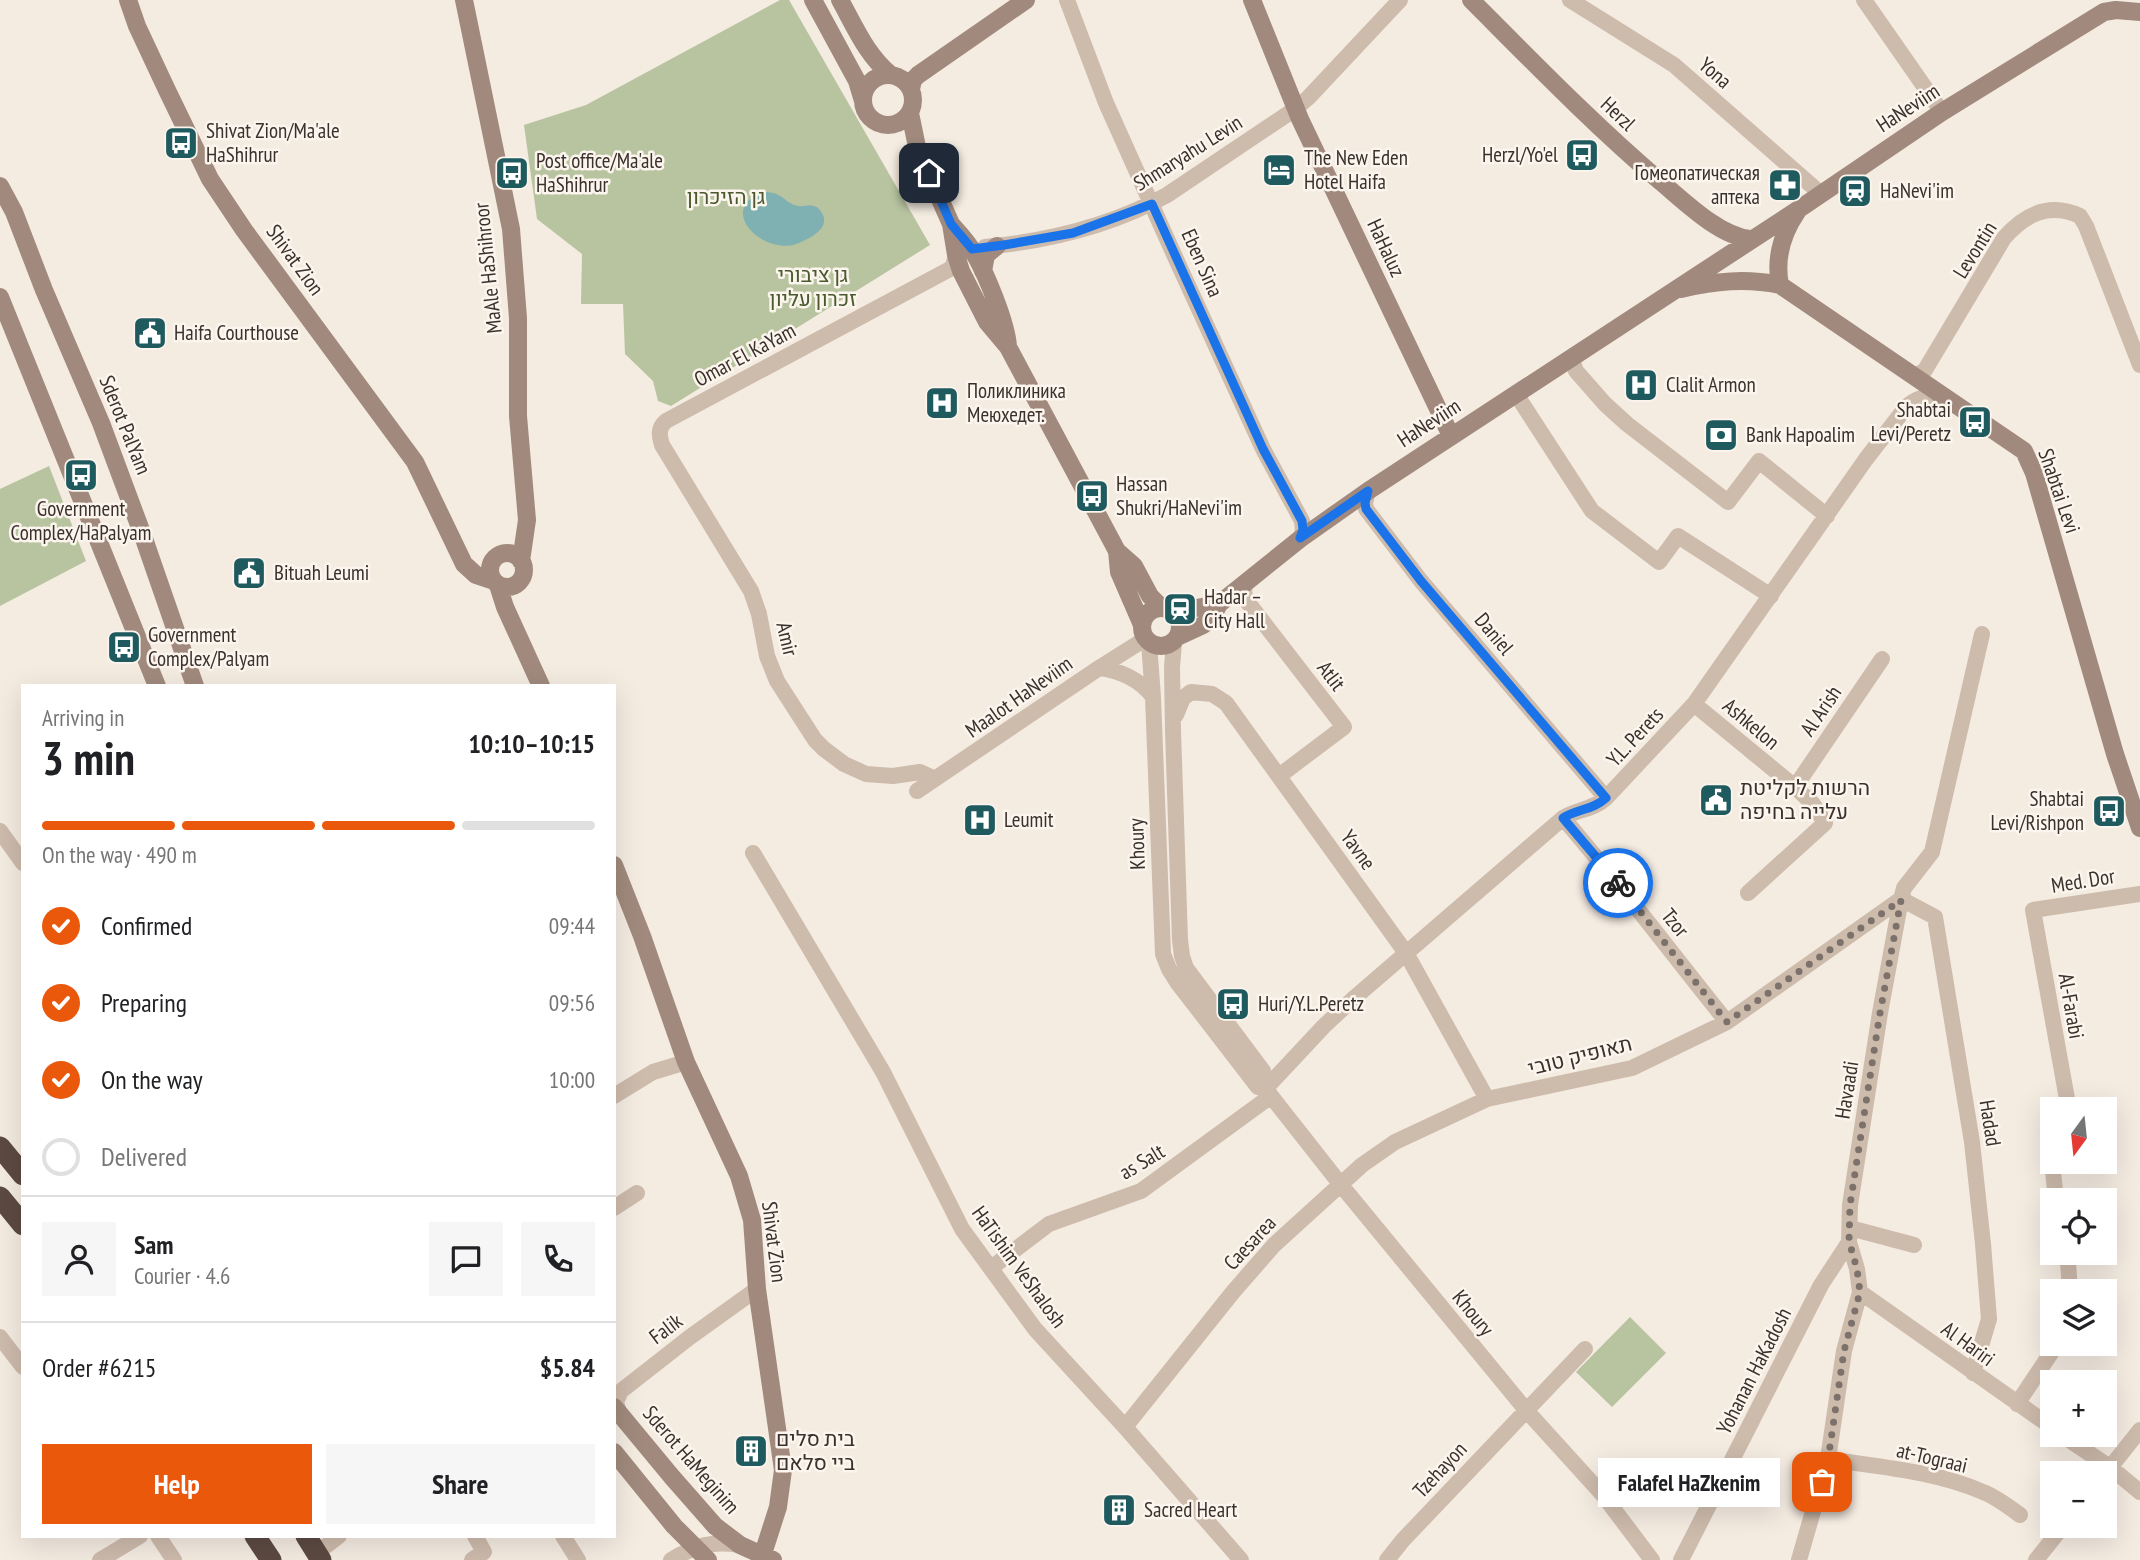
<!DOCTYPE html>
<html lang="en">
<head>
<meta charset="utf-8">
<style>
	body { margin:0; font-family:"PT Sans Narrow",Heebo,sans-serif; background:#f6f6f6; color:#202124; height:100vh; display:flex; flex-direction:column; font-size:26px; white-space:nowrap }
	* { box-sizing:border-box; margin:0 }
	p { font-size:23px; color:#757577 }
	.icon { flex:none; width:38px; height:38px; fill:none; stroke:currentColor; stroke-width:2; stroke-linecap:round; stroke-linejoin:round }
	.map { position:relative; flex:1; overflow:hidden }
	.drawer { position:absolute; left:21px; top:684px; width:595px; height:854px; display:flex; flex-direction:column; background:#fff; border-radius:0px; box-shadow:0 7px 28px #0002 }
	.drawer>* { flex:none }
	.needle { width:46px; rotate:195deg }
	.fabs { position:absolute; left:2040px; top:1097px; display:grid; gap:14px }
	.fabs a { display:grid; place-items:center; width:77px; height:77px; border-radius:0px; background:#fff; box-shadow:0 7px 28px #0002; font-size:35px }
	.pin { position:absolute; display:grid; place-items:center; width:60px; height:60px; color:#fff; margin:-30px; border-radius:14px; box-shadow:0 4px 10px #0006 }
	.courier { position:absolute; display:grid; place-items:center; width:70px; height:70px; margin:-35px; border:5px solid #1a73e8; border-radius:50%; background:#fff; color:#222; box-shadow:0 2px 9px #0007 }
	.bubble { position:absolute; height:49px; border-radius:0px; background:#fff; box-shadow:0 7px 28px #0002; font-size:23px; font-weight:700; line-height:49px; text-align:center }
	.overview em { font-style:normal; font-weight:700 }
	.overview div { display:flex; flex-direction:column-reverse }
	.overview { display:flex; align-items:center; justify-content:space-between; height:119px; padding:0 21px }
	h1 { font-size:46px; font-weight:700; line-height:52px }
	.bar { display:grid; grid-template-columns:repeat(4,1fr); gap:10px 7px; align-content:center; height:84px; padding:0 21px }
	.bar i { height:9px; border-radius:5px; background:#e0e0e0 }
	.bar .selected { background:#ea580c }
	.bar p { grid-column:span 4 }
	.line { display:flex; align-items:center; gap:18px; padding:0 21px; border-top:2px solid #e0e0e0 }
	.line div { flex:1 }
	.round { display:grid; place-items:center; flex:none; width:74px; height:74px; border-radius:0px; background:#f6f6f6 }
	ol { padding:0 21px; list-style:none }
	li { display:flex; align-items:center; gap:21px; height:77px }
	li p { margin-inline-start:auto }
	li .icon { padding:7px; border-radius:50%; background:#ea580c; color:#fff; stroke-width:4 }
	li:last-child { color:#757577 }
	li i { width:38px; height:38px; border:4px solid #e0e0e0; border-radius:50% }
	.button { display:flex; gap:14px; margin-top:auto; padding:14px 21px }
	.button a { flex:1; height:80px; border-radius:0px; background:#ea580c; color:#fff; font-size:28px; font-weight:700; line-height:80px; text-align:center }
	.button a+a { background:#f6f6f6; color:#202124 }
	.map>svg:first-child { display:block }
</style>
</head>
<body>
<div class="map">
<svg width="2140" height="1560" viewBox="0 0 2140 1560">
	<rect width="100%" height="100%" fill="#f4ebe1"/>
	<!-- green -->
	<path fill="#b8c4a0" d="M780,0H789L930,245L671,406L658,401L653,381L625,354L623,304H581L582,254L537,219L524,125L586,105Z
		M49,466L86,561L0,606V489Z
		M1630,1317L1666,1353L1612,1407L1576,1372Z"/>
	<!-- water -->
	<path fill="#7fb0b2" d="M763,192C785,192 783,203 798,206C803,207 809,204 814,206C818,207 820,210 822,213C831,228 810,238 799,243C766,258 714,210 763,192Z"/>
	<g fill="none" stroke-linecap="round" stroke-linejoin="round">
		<!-- street -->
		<path stroke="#cdbbac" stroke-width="16" d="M1067,0L1106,103L1176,259L1263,449L1302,521L1303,530L1300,539
			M1570,0L1674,65L1820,193
			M1864,0L1942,112
			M985,247C1048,241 1111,226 1167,195L1295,109L1308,98L1400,0
			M1574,355L1573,363L1576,371L1605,404L1627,424L1728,502L1759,461L1827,516
			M1908,373L1918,375L1925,370L2004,238C2025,214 2049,202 2080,216L2086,226L2140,365
			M1516,394L1592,511L1659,562L1678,536L1771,596
			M1368,491L1365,503L1366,509L1421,581L1606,798
			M1245,584L1244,591L1246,600L1344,727L1279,776
			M1174,642L1172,667L1173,731L1180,940L1182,956L1186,968L1263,1071L1266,1088L1271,1096L1341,1185L1526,1410L1603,1495L1652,1560
			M1149,643L1153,697L1163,954L1169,969L1177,982L1258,1087L1266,1088L1324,1026L1353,999L1563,818C1577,809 1593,810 1606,798L1694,704L1866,459L1907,406C1921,395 1932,394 1949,401
			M1099,668C1119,670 1141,680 1153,697
			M1694,704L1795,787L1813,804L1825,823L1748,893
			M1176,715L1183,698L1191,692L1212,694L1226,703L1406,953L1487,1099
			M935,779L920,772L893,776L866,774L844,764L824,749L815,740L777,681L767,656L759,614L751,591L662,445C659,435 658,428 666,421L950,269L953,266L956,255
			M1795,787L1882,659
			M917,791L1099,668L1145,639
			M1563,818C1620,884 1672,954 1727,1022
			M0,831L23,863
			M753,853L883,1072L962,1229L1035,1329L1125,1427L1241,1560
			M1901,899L1935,917L1972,1142L1983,1244L1989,1319L1973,1373
			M614,1096L653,1072L686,1062
			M2069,1110L2033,910L2140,894
			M2053,1150L2051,1152L2056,1200
			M614,1208L637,1193
			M1850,1228L1914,1245
			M2068,1261L2070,1292
			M991,1268L1049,1224L1141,1191L1271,1096
			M1860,1292L2053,1428
			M0,1337L23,1367
			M2017,1404L2051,1353L2055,1344
			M619,1412L616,1402L621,1391L690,1337L757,1289
			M1125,1427L1233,1292L1274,1245L1362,1165L1395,1142L1487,1099L1632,1068L1727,1022L1901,899
			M2062,1435L2111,1468L2140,1492
			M1828,1459C1879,1467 1935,1471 1983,1492C1996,1497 2008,1506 2020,1515
			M2105,1474L2140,1430
			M158,1536L174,1560
			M563,1536L578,1560
			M317,1553L339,1536
			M100,1560L140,1536
			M472,1560L484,1552L475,1536
			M671,1560C696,1545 711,1541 740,1545
			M1387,1560L1403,1540L1585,1349
			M1681,1560L1821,1285L1849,1242
			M1799,1560L1828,1459L1844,1351L1860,1292L1857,1269L1849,1242L1850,1205L1880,1013L1901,899L1904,888L1932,852L1982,634
			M2036,1560L2063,1526"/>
		<!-- secondary -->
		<path stroke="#a18a7d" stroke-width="18" d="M128,0L137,26L166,88L210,179L244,230L415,462L464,564L476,575L494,581
			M464,0L511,229L518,318V416L527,520L521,561
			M813,0L857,81L863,101
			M840,0C855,27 867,56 891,75
			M1252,0L1300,119L1451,436
			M1471,0C1533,62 1594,125 1661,182C1684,201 1719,236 1750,239
			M863 100a25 25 0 1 1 50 0a25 25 0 1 1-50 0Z
			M911,89L913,80L918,75L1026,0
			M910,113L917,147L951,224L956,255L961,271L987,322L1008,347L1117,551L1134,566L1150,596L1162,608
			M0,186L14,212L44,290L101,423L142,533L195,686
			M1797,212C1782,234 1775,259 1780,285L2024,451L2034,473L2115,754L2140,828
			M952,225C958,232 965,239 970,247C984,267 1007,324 1008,347
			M983,271L986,255L997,246
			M1681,289C1715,281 1746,278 1780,285
			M0,297L157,686
			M1117,551L1119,572L1142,625
			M490 570a17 17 0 1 1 34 0a17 17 0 1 1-34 0Z
			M498,585L505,607L541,686
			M1142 627a19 19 0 1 1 38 0a19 19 0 1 1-38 0Z
			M1173,612L1219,604
			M1177,637L1203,625L1211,619L1219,604L1300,539L1368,491L1802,207L1942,112L2104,12L2116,10L2140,12
			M614,865L642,936L686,1062L739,1176L752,1220L757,1289L783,1470L778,1507L761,1560
			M614,1407L672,1477L715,1526L740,1545L773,1560
			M614,1452L674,1526L708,1560"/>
		<!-- highway -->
		<path stroke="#5c4a42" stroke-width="21" d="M0,1147L23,1175
			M0,1197L23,1225
			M255,1536L271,1560
			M306,1536L321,1560"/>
	</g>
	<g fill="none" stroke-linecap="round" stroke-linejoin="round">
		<!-- done -->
		<path stroke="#7c716b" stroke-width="7" stroke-dasharray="0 12.6" d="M1618,883L1727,1022L1901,900L1880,1013L1850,1205L1849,1241L1857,1269L1860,1292L1844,1351L1828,1460L1822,1482"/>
		<!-- route -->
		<path stroke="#1a73e8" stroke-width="9" d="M929,173L951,224L972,249L1004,245L1073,233L1152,204L1263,449L1302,521L1303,530L1300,538L1368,491L1365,503L1366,509L1421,581L1606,798C1593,810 1577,809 1563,818L1618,883"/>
	</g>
	<!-- icons -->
	<defs>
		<g id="bus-square" transform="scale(1.75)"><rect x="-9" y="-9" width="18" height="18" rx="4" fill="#1f5a5e" stroke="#fbf5ee"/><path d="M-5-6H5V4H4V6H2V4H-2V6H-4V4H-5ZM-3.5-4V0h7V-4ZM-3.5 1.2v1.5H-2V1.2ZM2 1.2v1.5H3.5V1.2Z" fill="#fff"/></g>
		<g id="hotel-square" transform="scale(1.75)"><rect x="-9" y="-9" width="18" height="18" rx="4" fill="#1f5a5e" stroke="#fbf5ee"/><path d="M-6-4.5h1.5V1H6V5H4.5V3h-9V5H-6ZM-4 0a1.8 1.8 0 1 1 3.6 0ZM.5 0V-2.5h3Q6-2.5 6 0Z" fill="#fff"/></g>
		<g id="pharmacy-square" transform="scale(1.75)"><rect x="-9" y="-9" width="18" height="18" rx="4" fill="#1f5a5e" stroke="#fbf5ee"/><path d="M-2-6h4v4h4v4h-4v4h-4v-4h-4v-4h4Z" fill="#fff"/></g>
		<g id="station-square" transform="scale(1.75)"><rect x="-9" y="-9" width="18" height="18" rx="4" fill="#1f5a5e" stroke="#fbf5ee"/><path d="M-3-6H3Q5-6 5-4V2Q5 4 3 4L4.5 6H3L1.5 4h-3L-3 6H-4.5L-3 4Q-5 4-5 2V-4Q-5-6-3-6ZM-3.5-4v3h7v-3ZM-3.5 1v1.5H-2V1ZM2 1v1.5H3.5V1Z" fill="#fff"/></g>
		<g id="civic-square" transform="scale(1.75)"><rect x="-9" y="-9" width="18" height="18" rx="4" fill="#1f5a5e" stroke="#fbf5ee"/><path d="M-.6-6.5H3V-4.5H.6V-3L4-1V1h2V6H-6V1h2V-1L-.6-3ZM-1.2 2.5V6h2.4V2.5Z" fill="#fff"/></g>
		<g id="hospital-square" transform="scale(1.75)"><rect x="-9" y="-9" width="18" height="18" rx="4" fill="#1f5a5e" stroke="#fbf5ee"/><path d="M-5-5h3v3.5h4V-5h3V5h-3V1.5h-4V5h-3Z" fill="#fff"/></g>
		<g id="bank-square" transform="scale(1.75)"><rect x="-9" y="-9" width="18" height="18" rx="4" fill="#1f5a5e" stroke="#fbf5ee"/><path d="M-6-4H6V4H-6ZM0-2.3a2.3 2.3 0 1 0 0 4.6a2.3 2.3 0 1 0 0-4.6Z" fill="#fff"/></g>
		<g id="building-square" transform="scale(1.75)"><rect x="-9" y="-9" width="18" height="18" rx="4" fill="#1f5a5e" stroke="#fbf5ee"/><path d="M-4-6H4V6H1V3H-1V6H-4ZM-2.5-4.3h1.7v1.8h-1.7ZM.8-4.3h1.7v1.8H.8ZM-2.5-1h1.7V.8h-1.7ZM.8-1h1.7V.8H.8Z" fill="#fff"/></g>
	</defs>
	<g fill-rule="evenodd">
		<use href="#bus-square" x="181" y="143"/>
		<use href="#bus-square" x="1582" y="155"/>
		<use href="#hotel-square" x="1279" y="170"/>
		<use href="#bus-square" x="512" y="173"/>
		<use href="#pharmacy-square" x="1785" y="185"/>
		<use href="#station-square" x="1855" y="191"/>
		<use href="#civic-square" x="150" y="333"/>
		<use href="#hospital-square" x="1641" y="385"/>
		<use href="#hospital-square" x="942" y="403"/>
		<use href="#bus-square" x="1975" y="422"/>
		<use href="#bank-square" x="1721" y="435"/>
		<use href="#bus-square" x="81" y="475"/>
		<use href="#bus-square" x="1092" y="496"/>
		<use href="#civic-square" x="249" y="573"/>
		<use href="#station-square" x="1180" y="609"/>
		<use href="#bus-square" x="124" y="647"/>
		<use href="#civic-square" x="1716" y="800"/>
		<use href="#bus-square" x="2109" y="811"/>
		<use href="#hospital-square" x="980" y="820"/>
		<use href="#bus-square" x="1233" y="1004"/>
		<use href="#building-square" x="751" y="1451"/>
		<use href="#building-square" x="1119" y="1510"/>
	</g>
	<g text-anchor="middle" stroke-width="5" stroke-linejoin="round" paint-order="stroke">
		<!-- street labels -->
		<g font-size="21" fill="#3b302b" stroke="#fbf5ee">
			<text transform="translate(1715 73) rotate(41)" y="7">Yona</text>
			<text transform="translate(1908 108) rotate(-33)" y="7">HaNeviim</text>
			<text transform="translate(1618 114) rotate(43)" y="7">Herzl</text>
			<text transform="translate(1188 153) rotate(-32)" y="7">Shmaryahu Levin</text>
			<text transform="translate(1386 248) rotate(65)" y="7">HaHaluz</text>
			<text transform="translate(1975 250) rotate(-58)" y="7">Levontin</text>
			<text transform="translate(295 260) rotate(54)" y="7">Shivat Zion</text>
			<text transform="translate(1202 263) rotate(66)" y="7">Eben Sina</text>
			<text transform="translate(488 268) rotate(-96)" y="7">MaAle HaShihroor</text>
			<text transform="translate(745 355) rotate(-28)" y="7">Omar El KaYam</text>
			<text transform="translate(1429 423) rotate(-33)" y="7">HaNeviim</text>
			<text transform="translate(125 425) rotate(68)" y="7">Sderot PalYam</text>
			<text transform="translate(2059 491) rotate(71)" y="7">Shabtai Levi</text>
			<text transform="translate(1494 634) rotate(50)" y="7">Daniel</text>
			<text transform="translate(787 639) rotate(77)" y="7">Amir</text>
			<text transform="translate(1331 676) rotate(53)" y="7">Atlit</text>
			<text transform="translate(1019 697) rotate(-35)" y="7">Maalot HaNeviim</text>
			<text transform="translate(1821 711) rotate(-56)" y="7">Al Arish</text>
			<text transform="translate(1751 724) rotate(40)" y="7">Ashkelon</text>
			<text transform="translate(1635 737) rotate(-47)" y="7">Y.L. Perets</text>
			<text transform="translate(1137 844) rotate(-92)" y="7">Khoury</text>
			<text transform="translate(1358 850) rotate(54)" y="7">Yavne</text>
			<text transform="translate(2083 881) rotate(-9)" y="7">Med. Dor</text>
			<text transform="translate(1675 923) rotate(51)" y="7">Tzor</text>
			<text transform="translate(2071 1006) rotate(80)" y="7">Al-Farabi</text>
			<text transform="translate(1580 1056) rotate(-14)" y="7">תאופיק טובי</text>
			<text transform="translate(1847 1090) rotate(-81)" y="7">Havaadi</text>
			<text transform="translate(1990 1123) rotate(81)" y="7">Hadad</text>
			<text transform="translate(1142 1162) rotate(-31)" y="7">as Salt</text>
			<text transform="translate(774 1242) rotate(83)" y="7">Shivat Zion</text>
			<text transform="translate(1250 1243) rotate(-47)" y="7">Caesarea</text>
			<text transform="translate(1019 1267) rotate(54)" y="7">HaTishim VeShalosh</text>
			<text transform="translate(1473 1313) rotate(51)" y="7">Khoury</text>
			<text transform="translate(666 1329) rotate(-37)" y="7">Falik</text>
			<text transform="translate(1968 1344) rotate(36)" y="7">Al Hariri</text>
			<text transform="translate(1754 1371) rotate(-63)" y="7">Yohanan HaKadosh</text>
			<text transform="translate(1932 1458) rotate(13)" y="7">at-Tograai</text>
			<text transform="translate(691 1460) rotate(49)" y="7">Sderot HaMeginim</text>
			<text transform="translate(1440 1470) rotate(-47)" y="7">Tzehayon</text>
		</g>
		<!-- poi labels -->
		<g font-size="21" fill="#3b302b" stroke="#fbf5ee" text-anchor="start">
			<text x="206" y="138">Shivat Zion/Ma'ale<tspan x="206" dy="24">HaShihrur</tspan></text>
			<text x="1558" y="162" text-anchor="end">Herzl/Yo'el</text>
			<text x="1304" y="165">The New Eden<tspan x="1304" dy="24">Hotel Haifa</tspan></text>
			<text x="536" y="168">Post office/Ma'ale<tspan x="536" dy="24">HaShihrur</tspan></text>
			<text x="1760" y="180" text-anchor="end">Гомеопатическая<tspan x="1760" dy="24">аптека</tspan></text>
			<text x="1880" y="198">HaNevi'im</text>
			<text x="174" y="340">Haifa Courthouse</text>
			<text x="1666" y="392">Clalit Armon</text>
			<text x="967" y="398">Поликлиника<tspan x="967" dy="24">Меюхедет.</tspan></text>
			<text x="1951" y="417" text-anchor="end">Shabtai<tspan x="1951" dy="24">Levi/Peretz</tspan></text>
			<text x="1746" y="442">Bank Hapoalim</text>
			<text x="1116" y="491">Hassan<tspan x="1116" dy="24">Shukri/HaNevi'im</tspan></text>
			<text x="81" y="516" text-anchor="middle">Government<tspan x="81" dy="24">Complex/HaPalyam</tspan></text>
			<text x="274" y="580">Bituah Leumi</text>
			<text x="1204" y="604">Hadar –<tspan x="1204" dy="24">City Hall</tspan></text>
			<text x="148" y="642">Government<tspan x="148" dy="24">Complex/Palyam</tspan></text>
			<text x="1740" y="795">הרשות לקליטת<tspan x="1740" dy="24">עלייה בחיפה</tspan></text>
			<text x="2084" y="806" text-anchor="end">Shabtai<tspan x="2084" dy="24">Levi/Rishpon</tspan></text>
			<text x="1004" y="827">Leumit</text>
			<text x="1258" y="1011">Huri/Y.L.Peretz</text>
			<text x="776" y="1446">בית סלים<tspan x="776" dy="24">ביי סלאם</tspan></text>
			<text x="1144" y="1517">Sacred Heart</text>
		</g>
		<!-- park labels -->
		<g font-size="21" fill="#4a5a2e" stroke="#fbf5ee">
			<text x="726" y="204">גן הזיכרון</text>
			<text x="813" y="282">גן ציבורי<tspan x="813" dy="24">זכרון עליון</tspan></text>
		</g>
	</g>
</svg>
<div class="fabs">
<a><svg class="needle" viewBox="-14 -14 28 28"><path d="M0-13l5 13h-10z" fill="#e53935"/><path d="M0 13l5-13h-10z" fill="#757577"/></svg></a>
<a><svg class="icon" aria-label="locate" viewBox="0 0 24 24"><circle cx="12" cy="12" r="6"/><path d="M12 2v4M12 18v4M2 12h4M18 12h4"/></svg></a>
<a><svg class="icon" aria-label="layers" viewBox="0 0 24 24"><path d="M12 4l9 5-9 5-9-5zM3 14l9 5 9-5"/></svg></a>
<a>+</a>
<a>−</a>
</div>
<div class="pin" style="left:1822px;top:1482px;background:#ea580c"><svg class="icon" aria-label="bag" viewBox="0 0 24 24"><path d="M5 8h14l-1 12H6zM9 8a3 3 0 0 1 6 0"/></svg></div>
<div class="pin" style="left:929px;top:173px;background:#1f2937"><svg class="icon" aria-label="home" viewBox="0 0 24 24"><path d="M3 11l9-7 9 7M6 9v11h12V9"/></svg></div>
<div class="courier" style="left:1618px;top:883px"><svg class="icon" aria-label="bike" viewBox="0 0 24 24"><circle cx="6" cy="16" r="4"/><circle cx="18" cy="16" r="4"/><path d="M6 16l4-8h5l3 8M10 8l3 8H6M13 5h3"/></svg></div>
<div class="bubble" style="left:1598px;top:1458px;width:182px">Falafel HaZkenim</div>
<section class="drawer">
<div class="overview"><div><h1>3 min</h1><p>Arriving in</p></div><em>10:10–10:15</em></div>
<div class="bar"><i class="selected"></i><i class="selected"></i><i class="selected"></i><i></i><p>On the way · 490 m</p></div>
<ol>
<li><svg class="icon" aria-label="check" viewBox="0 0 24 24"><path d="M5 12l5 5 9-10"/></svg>Confirmed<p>09:44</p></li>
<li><svg class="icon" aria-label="check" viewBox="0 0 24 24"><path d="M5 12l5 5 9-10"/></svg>Preparing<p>09:56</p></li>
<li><svg class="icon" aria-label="check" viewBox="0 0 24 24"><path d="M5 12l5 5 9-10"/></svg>On the way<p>10:00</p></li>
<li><i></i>Delivered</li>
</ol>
<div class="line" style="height:126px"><a class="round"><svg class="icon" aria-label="person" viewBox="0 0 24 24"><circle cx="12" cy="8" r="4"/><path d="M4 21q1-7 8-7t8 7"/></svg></a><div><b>Sam</b><p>Courier · 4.6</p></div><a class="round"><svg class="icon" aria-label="chat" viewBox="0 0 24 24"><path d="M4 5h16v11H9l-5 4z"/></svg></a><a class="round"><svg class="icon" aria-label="phone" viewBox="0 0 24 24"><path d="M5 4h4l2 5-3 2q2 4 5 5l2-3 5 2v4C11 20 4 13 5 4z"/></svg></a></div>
<div class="line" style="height:91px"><div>Order #6215</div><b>$5.84</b></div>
<div class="button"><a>Help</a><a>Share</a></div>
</section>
</div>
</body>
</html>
